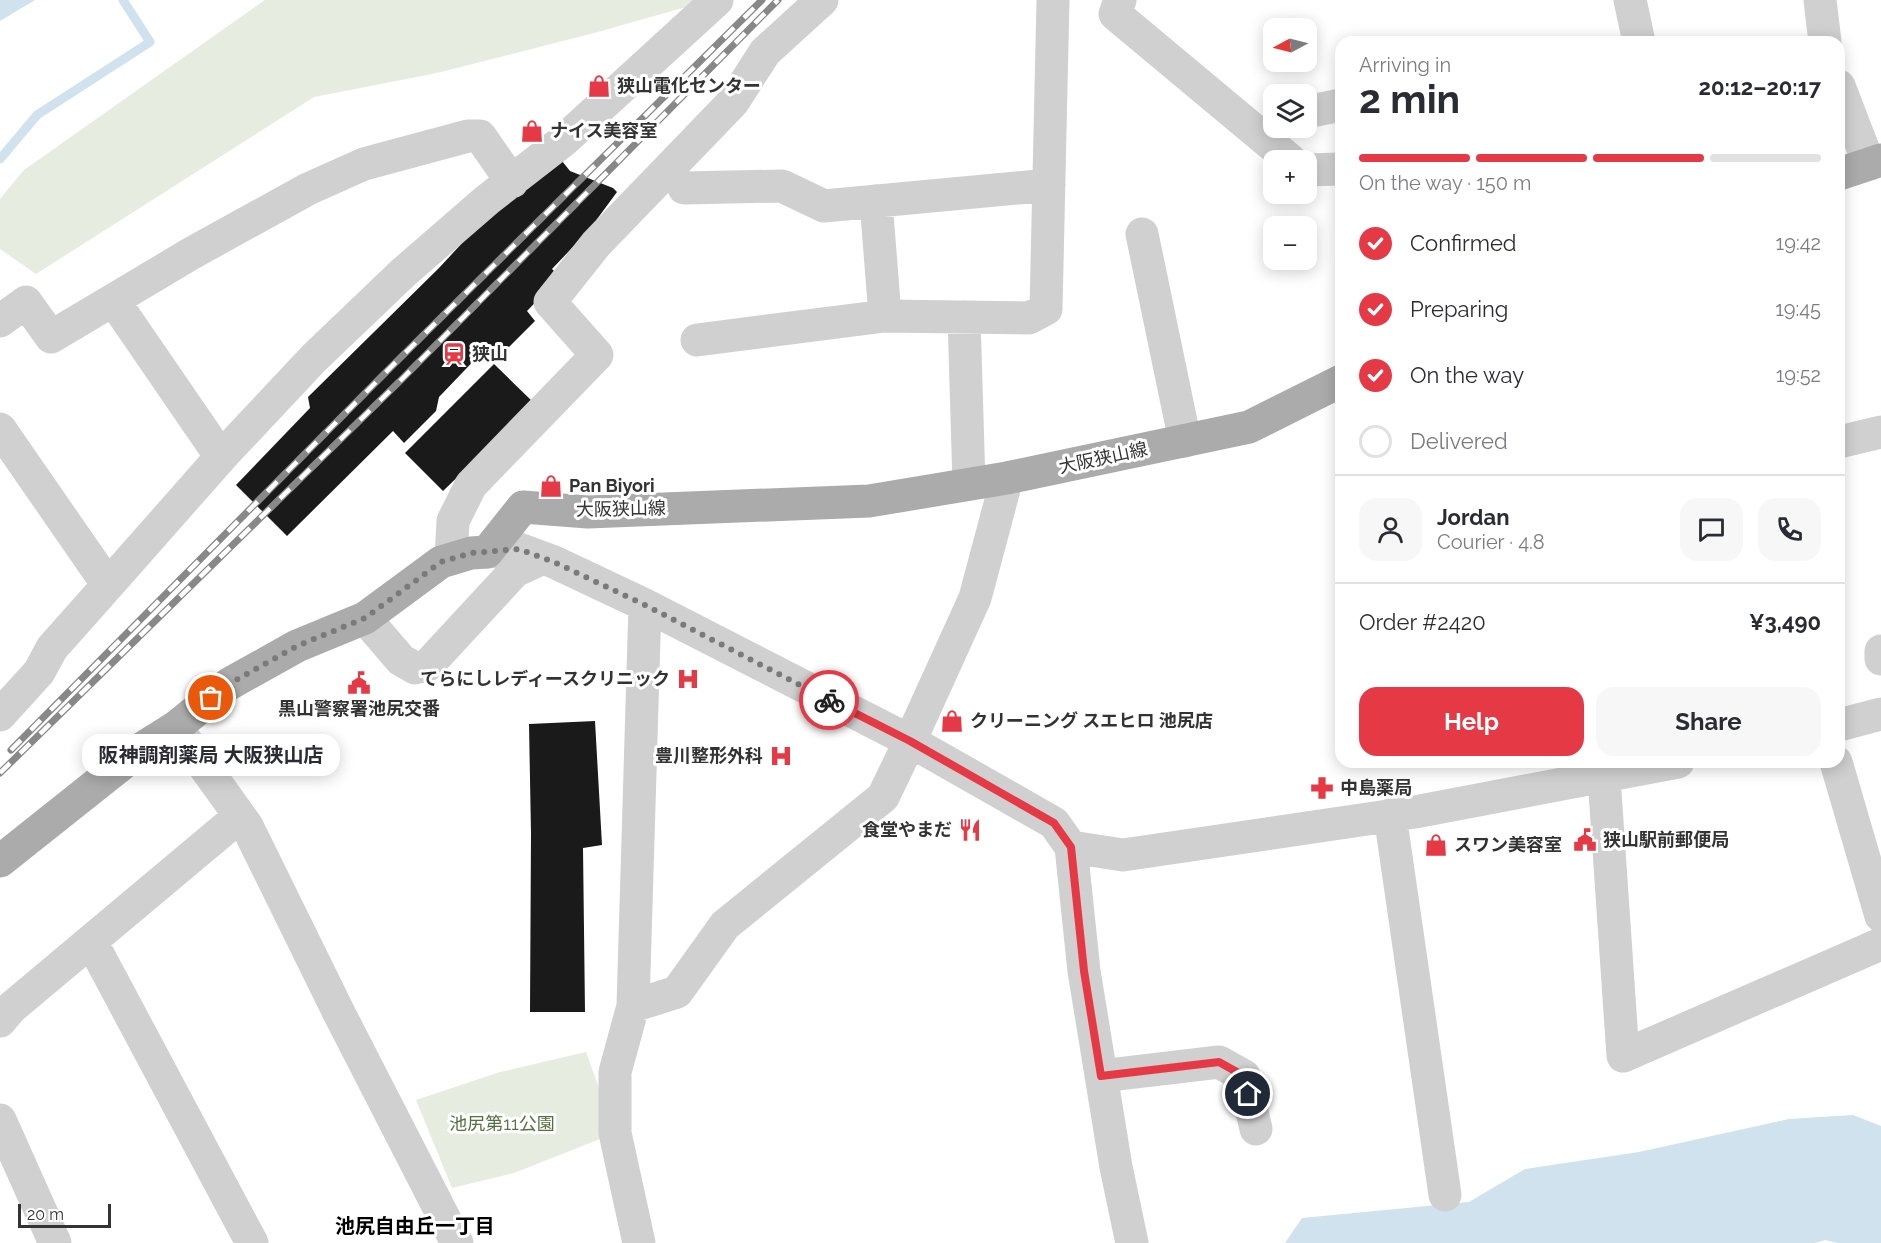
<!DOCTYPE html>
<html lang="en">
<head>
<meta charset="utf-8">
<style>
	body { margin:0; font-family:Raleway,"Noto Sans JP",sans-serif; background:#f7f7f7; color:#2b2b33; height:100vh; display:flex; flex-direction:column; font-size:22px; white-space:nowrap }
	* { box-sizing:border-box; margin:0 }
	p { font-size:20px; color:#7c7c81 }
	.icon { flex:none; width:33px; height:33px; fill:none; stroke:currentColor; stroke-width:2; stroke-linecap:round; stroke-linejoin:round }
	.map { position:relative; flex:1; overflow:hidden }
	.panel { position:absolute; left:1335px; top:36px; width:510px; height:732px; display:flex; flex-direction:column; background:#fff; border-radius:18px; box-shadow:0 3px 15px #0003 }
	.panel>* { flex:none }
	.needle { width:39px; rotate:263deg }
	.tools { position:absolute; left:1263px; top:18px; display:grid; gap:12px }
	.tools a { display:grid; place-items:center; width:54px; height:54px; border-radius:12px; background:#fff; box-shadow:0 3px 15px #0003; font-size:30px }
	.scale { position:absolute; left:18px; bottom:15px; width:93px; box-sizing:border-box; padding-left:6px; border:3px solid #333; border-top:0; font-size:16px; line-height:21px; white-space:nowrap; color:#333; -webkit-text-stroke:4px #fff; paint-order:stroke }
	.pin { position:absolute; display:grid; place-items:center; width:51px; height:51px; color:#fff; margin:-26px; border:3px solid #fff; border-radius:50%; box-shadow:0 2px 6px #0007 }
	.courier { position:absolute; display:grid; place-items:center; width:60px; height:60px; margin:-30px; border:4px solid #e63946; border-radius:50%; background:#fff; color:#222; box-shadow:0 2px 8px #0007 }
	.bubble { position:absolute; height:42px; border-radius:18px; background:#fff; box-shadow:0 3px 15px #0003; font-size:20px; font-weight:700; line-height:42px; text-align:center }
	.overview em { font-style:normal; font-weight:700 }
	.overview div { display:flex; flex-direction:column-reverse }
	.overview { display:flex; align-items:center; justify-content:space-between; height:102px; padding:0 24px }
	h1 { font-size:39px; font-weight:700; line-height:45px }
	.bar { display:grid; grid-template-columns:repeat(4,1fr); gap:9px 6px; align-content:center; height:72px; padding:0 24px }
	.bar i { height:8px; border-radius:4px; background:#e1e1e2 }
	.bar .selected { background:#e63946 }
	.bar p { grid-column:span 4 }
	.line { display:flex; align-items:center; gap:15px; padding:0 24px; border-top:2px solid #e1e1e2 }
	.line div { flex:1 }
	.round { display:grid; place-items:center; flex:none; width:63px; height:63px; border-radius:18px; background:#f7f7f7 }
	ol { padding:0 24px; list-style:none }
	li { display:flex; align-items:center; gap:18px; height:66px }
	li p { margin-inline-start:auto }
	li .icon { padding:6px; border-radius:50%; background:#e63946; color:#fff; stroke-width:4 }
	li:last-child { color:#7c7c81 }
	li i { width:33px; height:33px; border:3px solid #e1e1e2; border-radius:50% }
	.cta { display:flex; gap:12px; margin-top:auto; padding:12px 24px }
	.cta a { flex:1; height:69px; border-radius:18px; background:#e63946; color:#fff; font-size:24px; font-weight:700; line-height:69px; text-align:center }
	.cta a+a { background:#f7f7f7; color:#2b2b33 }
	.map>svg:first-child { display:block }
</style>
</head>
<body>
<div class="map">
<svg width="1881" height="1243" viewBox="0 0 1881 1243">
	<rect width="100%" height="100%" fill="#fff"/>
	<!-- green -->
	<path fill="#e6ecdf" d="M265,0H711L594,33L437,73L314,97L36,274L0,249V199L24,170Z
		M586,1052L615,1133L514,1173L452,1188L416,1100L500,1072Z"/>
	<!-- water -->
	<path fill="#cfe2ee" d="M0,0H35L0,21Z
		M1853,1115L1881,1126V1243H1838L1825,1240L1815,1243H1285L1302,1218L1469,1202L1525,1169L1639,1152L1789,1119Z"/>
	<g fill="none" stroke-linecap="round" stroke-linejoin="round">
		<!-- stream -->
		<path stroke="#cfe2ee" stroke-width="9" d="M0,159L37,115L150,42L123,0"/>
	</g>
	<!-- building -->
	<path fill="#1a1a1a" d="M562,161L570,171L613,188L617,192L589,230L552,269L560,277L527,311L535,321L495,361L485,349L439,397L436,411L404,443L393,431L287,536L236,485L310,408L308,397L439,268L464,241L480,225Z
		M494,364L534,403L443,491L405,453Z
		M595,721L602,845L583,848L585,1012H530L531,833L529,724Z"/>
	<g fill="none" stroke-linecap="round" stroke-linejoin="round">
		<!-- minor -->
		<path stroke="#d0d0d0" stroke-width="33" d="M1120,0L1115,14L1290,160
			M1630,0L1639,42
			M1820,0L1825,42
			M1839,86L1869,164
			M1306,112L1341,105
			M1306,170L1341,169
			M684,188L782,186L824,206L1049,185
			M876,201L885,316
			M1142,234L1185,441
			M114,301L221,457
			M964,317L969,484
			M0,321L26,302L51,337L192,253L308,189L364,164L468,136H480L512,182
			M697,340L885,316L1029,318L1046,309L1053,0
			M0,429L108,585
			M1839,442L1881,432
			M487,552L519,549L554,562L645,605L910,741L1054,823L1071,847L1084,971L1116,1167L1132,1243
			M451,559L453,521L471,485L597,355L550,302L596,244L733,102L765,52L822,0
			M365,618L401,660L415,668L428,665L515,571L543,558
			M1881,651V659
			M0,715L39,672L52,648L108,585L221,457L314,358L404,272L487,200L563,141L717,0
			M1839,725L1881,714
			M176,727L247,826L339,1013L457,1243
			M1836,762L1881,916
			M1604,777L1623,1056L1881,944
			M1390,815L1445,1195
			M1071,847L1123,855L1415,812L1678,762
			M91,941L252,1243
			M633,1006L677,992L725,925L883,797L910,741L975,598L1007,478
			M0,1021L11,1008L240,816
			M1101,1076L1219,1062L1244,1076L1256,1129
			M0,1120L55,1243
			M639,1243L615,1133V1072L633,1006L645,605"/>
		<!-- major -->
		<path stroke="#ababab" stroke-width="33" d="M1839,174L1881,160
			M0,861L141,749L176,727L229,684L297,646L365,618L441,562L471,553L487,552L523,507L588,512L869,501L1007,478L1249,427L1341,381"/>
		<!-- rail casing -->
		<g stroke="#888" stroke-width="7">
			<path id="rail" d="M11,750L391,367L762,0
				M0,773L403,378L778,0"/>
		</g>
		<!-- rail -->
		<use href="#rail" stroke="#fff" stroke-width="4.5" stroke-dasharray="14" stroke-linecap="butt"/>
	</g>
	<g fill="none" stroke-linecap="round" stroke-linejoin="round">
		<!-- done -->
		<path stroke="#7a7a7a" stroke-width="6" stroke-dasharray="0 10.8" d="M211,698L229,684L297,646L365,618L441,562L471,553L519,549L554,562L645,605L829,700"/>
		<!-- route -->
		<path stroke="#e63946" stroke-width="8" d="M829,700L910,741L1054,823L1071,847L1084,971L1101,1076L1219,1062L1244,1076L1248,1094"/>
	</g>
	<!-- icons -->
	<defs>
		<g id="shop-bare" transform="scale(1.8)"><path d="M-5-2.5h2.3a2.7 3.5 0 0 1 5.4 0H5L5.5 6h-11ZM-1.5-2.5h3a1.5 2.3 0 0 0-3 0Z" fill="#e63946" stroke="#fff" stroke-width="2.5" paint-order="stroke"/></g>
		<g id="station-bare" transform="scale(1.8)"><path d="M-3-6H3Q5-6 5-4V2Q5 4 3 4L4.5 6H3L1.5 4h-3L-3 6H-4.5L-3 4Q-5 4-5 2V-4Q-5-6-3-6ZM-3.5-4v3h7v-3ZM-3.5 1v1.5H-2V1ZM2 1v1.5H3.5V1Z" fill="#e63946" stroke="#fff" stroke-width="2.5" paint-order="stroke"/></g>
		<g id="hospital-bare" transform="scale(1.8)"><path d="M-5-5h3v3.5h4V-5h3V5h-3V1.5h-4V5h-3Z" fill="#e63946" stroke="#fff" stroke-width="2.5" paint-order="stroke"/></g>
		<g id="civic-bare" transform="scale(1.8)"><path d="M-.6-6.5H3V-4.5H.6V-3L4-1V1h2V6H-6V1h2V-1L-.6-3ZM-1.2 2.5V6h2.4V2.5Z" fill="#e63946" stroke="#fff" stroke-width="2.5" paint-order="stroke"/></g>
		<g id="pharmacy-bare" transform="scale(1.8)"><path d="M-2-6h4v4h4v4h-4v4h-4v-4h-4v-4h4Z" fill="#e63946" stroke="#fff" stroke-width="2.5" paint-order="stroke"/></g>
		<g id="restaurant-bare" transform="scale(1.8)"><path d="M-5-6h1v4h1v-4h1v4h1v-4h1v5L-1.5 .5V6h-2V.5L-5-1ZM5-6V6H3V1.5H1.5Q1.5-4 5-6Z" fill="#e63946" stroke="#fff" stroke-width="2.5" paint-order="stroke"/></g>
	</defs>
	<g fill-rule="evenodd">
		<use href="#shop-bare" x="599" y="86"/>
		<use href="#shop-bare" x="532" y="131"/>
		<use href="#station-bare" x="454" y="354"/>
		<use href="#shop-bare" x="551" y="486"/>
		<use href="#hospital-bare" x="688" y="679"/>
		<use href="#civic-bare" x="359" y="683"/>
		<use href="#shop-bare" x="952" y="721"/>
		<use href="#hospital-bare" x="781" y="756"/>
		<use href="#pharmacy-bare" x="1322" y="788"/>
		<use href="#restaurant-bare" x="970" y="830"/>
		<use href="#civic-bare" x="1585" y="840"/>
		<use href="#shop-bare" x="1436" y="845"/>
	</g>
	<g text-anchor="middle" stroke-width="6" stroke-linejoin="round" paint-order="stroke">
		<!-- poi labels -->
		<g font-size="18" font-weight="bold" fill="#333" stroke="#fff" text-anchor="start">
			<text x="617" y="92">狭山電化センター</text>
			<text x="550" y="137">ナイス美容室</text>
			<text x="472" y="360">狭山</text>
			<text x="569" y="492">Pan Biyori</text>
			<text x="670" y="685" text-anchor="end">てらにしレディースクリニック</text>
			<text x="359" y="715" text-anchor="middle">黒山警察署池尻交番</text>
			<text x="970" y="727">クリーニング スエヒロ 池尻店</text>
			<text x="763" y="762" text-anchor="end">豊川整形外科</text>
			<text x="1340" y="794">中島薬局</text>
			<text x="952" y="836" text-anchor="end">食堂やまだ</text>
			<text x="1603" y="846">狭山駅前郵便局</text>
			<text x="1454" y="851">スワン美容室</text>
		</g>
		<!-- street labels -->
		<g font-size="18" fill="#333" stroke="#fff">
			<text transform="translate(1103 458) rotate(-12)" y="6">大阪狭山線</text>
			<text transform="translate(621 509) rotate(-1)" y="6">大阪狭山線</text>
		</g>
		<!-- park labels -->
		<g font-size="18" fill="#56703f" stroke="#fff">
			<text x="502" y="1130">池尻第11公園</text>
		</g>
		<!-- neighbourhood labels -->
		<g font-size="20" font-weight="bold" fill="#000" stroke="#fff">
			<text x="415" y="1233">池尻自由丘一丁目</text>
		</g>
	</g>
</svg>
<div class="tools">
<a><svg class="needle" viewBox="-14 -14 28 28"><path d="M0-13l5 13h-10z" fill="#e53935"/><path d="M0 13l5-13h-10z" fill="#7c7c81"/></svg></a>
<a><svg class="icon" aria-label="layers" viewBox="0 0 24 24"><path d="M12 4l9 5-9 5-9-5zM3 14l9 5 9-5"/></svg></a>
<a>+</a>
<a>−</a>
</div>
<div class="scale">20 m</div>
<div class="pin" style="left:211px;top:698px;background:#ea580c"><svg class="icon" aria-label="bag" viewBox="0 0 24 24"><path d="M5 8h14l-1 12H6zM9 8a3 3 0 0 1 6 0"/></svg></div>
<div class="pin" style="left:1248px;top:1094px;background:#1f2937"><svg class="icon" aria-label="home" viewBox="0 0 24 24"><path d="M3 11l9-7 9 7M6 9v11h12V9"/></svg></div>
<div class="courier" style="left:829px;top:700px"><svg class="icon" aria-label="bike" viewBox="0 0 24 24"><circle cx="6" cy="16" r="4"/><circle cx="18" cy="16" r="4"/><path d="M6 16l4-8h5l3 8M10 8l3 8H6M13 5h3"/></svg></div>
<div class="bubble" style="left:82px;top:734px;width:258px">阪神調剤薬局 大阪狭山店</div>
<section class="panel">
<div class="overview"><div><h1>2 min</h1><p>Arriving in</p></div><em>20:12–20:17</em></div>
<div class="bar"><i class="selected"></i><i class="selected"></i><i class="selected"></i><i></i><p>On the way · 150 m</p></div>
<ol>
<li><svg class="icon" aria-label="check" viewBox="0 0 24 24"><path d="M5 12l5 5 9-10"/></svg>Confirmed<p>19:42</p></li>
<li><svg class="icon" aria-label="check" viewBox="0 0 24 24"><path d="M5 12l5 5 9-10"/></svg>Preparing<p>19:45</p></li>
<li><svg class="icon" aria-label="check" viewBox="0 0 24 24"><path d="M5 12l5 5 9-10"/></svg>On the way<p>19:52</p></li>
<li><i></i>Delivered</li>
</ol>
<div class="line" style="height:108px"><a class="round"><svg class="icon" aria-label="person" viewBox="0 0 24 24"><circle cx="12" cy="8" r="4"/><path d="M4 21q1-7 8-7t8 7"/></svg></a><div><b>Jordan</b><p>Courier · 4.8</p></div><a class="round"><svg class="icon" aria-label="chat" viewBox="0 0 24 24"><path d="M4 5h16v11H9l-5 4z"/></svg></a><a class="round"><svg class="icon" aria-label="phone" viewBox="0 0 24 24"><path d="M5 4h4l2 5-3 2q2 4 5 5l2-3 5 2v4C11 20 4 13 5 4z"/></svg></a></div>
<div class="line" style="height:78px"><div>Order #2420</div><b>¥3,490</b></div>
<div class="cta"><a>Help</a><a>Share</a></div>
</section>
</div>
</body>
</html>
